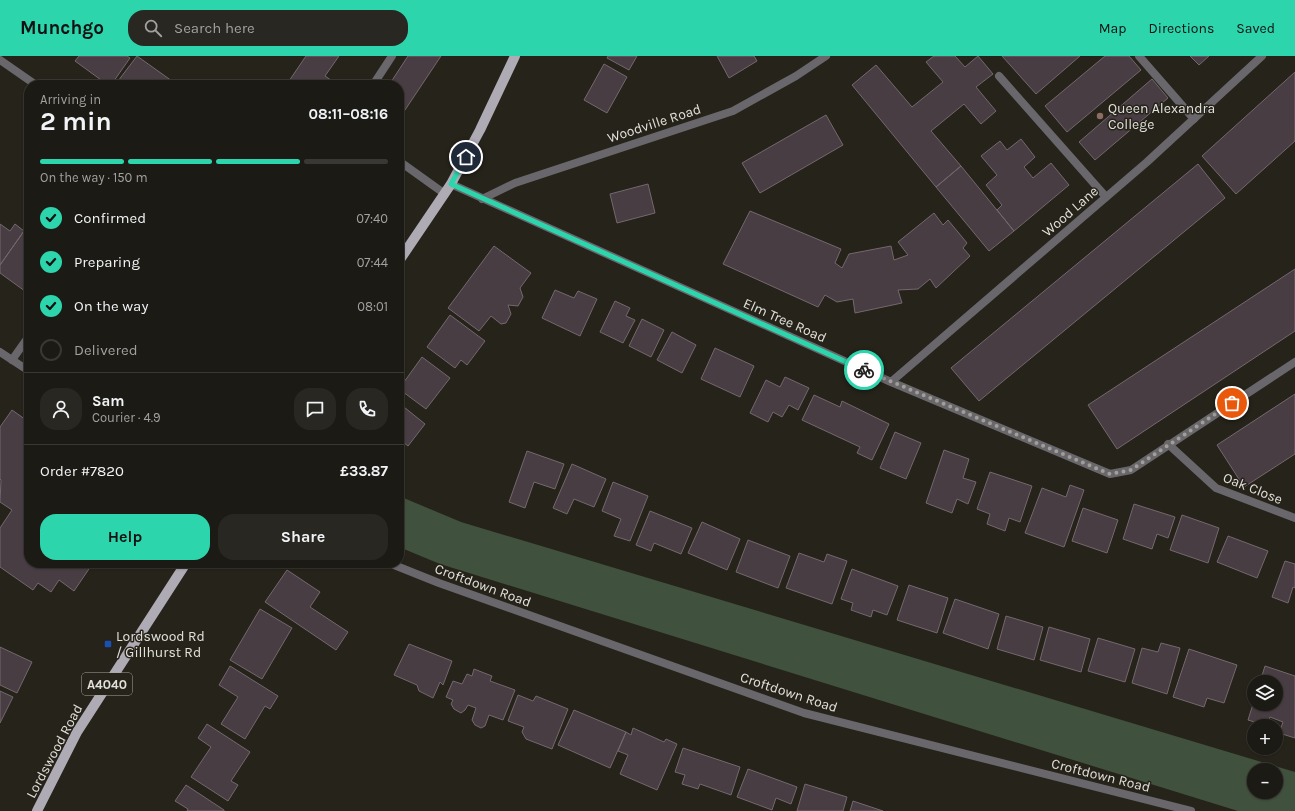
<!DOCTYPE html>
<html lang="en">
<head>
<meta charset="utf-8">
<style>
	body { margin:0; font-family:Karla,sans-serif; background:#292722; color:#f1f3f6; height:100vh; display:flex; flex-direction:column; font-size:15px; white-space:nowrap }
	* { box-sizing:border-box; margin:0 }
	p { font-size:13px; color:#a0a1a0 }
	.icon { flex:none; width:22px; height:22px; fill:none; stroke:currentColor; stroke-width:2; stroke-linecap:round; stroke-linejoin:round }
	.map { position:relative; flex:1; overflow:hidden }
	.details { position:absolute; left:24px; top:24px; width:380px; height:488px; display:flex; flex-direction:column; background:#1c1a14; border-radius:16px; box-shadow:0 1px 3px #0004,0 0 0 1px #3a3834 }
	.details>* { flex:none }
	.buttons { position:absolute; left:1247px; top:619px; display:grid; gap:8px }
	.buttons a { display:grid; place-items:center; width:36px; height:36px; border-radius:50%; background:#1c1a14; box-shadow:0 1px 3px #0004,0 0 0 1px #3a3834; font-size:20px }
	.pin { position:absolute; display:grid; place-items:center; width:34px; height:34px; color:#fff; margin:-17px; border:2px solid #fff; border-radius:50%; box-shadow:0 1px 4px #0007 }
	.courier { position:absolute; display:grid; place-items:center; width:40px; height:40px; margin:-20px; border:3px solid #2cd5ab; border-radius:50%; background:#fff; color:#222; box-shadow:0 1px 5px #0007 }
	.head em { font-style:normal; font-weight:700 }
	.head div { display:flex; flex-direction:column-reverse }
	.head { display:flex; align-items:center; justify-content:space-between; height:68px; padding:0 16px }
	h1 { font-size:26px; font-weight:700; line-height:30px }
	.bar { display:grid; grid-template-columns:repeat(4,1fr); gap:6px 4px; align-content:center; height:48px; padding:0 16px }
	.bar i { height:5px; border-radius:3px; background:#3a3834 }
	.bar .selected { background:#2cd5ab }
	.bar p { grid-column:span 4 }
	.line { display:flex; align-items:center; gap:10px; padding:0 16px; border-top:1px solid #3a3834 }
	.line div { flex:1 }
	.round { display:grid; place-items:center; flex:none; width:42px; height:42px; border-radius:16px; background:#292722 }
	ol { padding:0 16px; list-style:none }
	li { display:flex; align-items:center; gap:12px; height:44px }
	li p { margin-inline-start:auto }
	li .icon { padding:4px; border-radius:50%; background:#2cd5ab; color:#111; stroke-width:4 }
	li:last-child { color:#a0a1a0 }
	li i { width:22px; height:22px; border:2px solid #3a3834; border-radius:50% }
	.cta { display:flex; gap:8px; margin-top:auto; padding:8px 16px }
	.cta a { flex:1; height:46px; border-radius:16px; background:#2cd5ab; color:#111; font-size:16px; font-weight:700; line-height:46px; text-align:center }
	.cta a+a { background:#292722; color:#f1f3f6 }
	header { display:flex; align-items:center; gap:24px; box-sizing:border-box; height:56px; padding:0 20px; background:#2cd5ab; color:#111 }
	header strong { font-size:19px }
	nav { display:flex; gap:22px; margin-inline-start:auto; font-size:14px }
	.search { width:280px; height:36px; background:#292722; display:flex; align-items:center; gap:10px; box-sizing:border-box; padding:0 14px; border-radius:16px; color:#a0a1a0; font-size:15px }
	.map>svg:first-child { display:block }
</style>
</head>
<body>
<header>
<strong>Munchgo</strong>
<div class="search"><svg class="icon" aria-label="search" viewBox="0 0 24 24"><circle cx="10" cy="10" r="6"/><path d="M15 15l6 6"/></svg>Search here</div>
<nav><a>Map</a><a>Directions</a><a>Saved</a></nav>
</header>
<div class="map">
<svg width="1295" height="755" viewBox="0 0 1295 755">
	<rect width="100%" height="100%" fill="#26231a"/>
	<!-- green -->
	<path fill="#40513d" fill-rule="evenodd" d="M399,440L461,466L1295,716V755H1238L440,508L399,491ZM1254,714H1276V736H1254Z"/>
	<!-- building -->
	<path fill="#483d43" stroke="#74686e" d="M79,0H127L130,2L111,29H108L75,5Z
		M137,0L172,25L169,29H115Z
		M306,0H339L325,20L338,29H295L289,25Z
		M408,0H441L399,63V29H389Z
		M608,0H637L629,14L607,2Z
		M717,0H754L757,5L729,22Z
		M934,0H955L965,11L978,0L993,18L976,31L996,55L981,68L964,48L931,75L961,110L936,131L852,29L876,9L912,51L943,26L926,6Z
		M1002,0H1080L1036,38Z
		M1105,0H1129L1141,14L1067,76L1045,50Z
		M1190,0H1209L1199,9Z
		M604,8L627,21L607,57L584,44Z
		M1295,16V85L1236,138L1202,100Z
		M1152,23L1168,42L1095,104L1079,86Z
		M826,59L843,89L760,137L742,107Z
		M1021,83L1035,101L1024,111L1033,122L1051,107L1069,129L1014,175L997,154L1002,149L986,129L997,119L981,100L1000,85L1007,94Z
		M1198,108L1225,142L979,345L951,312Z
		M961,110L1014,175L989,195L936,131Z
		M648,128L655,157L617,167L610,138Z
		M750,155L841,193L835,207L842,212L849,198L891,190L894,204L908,199L898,186L934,157L943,169L948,164L967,187L963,192L970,200L936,232L930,223L918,233L898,234L902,247L855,257L853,243L837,246L825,239L818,251L723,208Z
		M0,168L10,175L15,168L24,175L0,209Z
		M24,175L29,178V238L0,217V209Z
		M494,190L531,217L520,232L523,241L518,250L508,249L511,258L506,267L501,268L491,260L479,275L448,252Z
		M1295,213V275L1117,393L1088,349Z
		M555,234L574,242L578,235L597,243L580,280L542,262Z
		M615,245L630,252L626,260L635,264L623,287L600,276Z
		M450,259L485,285L467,309L461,304L455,312L427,291Z
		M642,263L664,274L651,301L629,290Z
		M672,276L696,289L682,317L657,304Z
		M715,292L754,310L740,341L701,323Z
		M422,301L450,322L426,353L399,333Z
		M785,321L809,332L798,354L789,349L782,361L773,356L768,366L750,357L766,324L780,331Z
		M1295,338V398L1244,431L1217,389Z
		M814,339L840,351L842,345L889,368L872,404L857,397L860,391L802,364Z
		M399,347L425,368L408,390L399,383Z
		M12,354L29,366V422L26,425L29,427V507H93L74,535L59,524L51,536L38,527L33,534L0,511V472L12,454L0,446L1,424L0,423V371Z
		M895,376L921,387L906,423L880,412Z
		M944,394L969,403L963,422L976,426L968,448L957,443L952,457L926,447Z
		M527,395L564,408L555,433L534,426L525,452L509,446Z
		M572,408L606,423L594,451L574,443L567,458L553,452Z
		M990,416L1032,430L1020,466L1009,462L1005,475L987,468L990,458L977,453Z
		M613,426L648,440L630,485L614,480L621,463L602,455Z
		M1070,429L1084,434L1064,491L1025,477L1042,432L1066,441Z
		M1134,448L1175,461L1168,482L1157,478L1152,493L1123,483Z
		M1083,452L1118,464L1107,497L1072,485Z
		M650,455L692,472L681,498L654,487L651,495L636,489Z
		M1182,459L1219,472L1208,507L1170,494Z
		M702,466L740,483L727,514L688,497Z
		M1228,480L1268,495L1257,522L1217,506Z
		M748,484L790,500L778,532L736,516Z
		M799,497L824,506L827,498L847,505L832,548L786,532Z
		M1285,505L1295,508V532L1293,531L1288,547L1272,541Z
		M852,513L898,530L887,559L873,554L871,561L851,554L853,547L841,543Z
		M287,514L320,536L310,551L348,576L336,594L265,546Z
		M909,529L948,542L937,577L897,564Z
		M955,543L999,558L988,593L943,577Z
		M260,553L292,572L262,623L230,604Z
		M1006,560L1043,571L1034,604L997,593Z
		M1049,571L1090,583L1081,616L1040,604Z
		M1098,582L1135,593L1125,626L1088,615Z
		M1161,587L1180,592L1167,638L1132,627L1142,592L1158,596Z
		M409,588L452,605L443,629L440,626L433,642L419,635L417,629L394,619Z
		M0,591L32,606L17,637L0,629Z
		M1189,593L1237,609L1224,647L1207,642L1204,651L1173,641Z
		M230,610L278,640L270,653L265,650L245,683L221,668L238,641L219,629Z
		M1265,610L1295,620V682L1279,677L1283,666L1270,661L1267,670L1248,664L1254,645V648H1276V626H1260Z
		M474,613L492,620L490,625L515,634L503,664L489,659L485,670L481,672L475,669L472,664L476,652L468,649L465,654L461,657L454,653L451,648L453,644L446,641L453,625L462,628L467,618L472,620Z
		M0,635L13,641L0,667Z
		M518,639L533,645L536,640L568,653L552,693L526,683L522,676L524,671L508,665Z
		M574,654L626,676L610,712L558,689Z
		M207,668L250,696L231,725L238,729L228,745L191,721L211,691L198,682Z
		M633,672L664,686L666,683L677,688L657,734L620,718L628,699L618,695L626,676L631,679Z
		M683,692L740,711L731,739L700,728L698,733L682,728L685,719L675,716Z
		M748,713L797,731L791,748L776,742L772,754L737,741Z
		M805,728L847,741L843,755H797Z
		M186,729L224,754V755H187L188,753L175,745Z
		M853,745L883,755H850Z"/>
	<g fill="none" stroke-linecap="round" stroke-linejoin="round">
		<!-- service -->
		<path stroke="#69676c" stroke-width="8" d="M1139,0L1194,63
			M999,20L1106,141"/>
		<!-- minor -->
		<path stroke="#69676c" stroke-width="8" d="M0,4L36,29
			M373,29L392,0
			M399,105L445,138
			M451,128L891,326L1110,418L1131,414L1295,306
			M482,143L515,127L733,55L796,20L826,0
			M12,304L29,280
			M891,326L1147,106L1262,0
			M1168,388L1216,432L1295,462"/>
		<!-- tertiary -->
		<path stroke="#69676c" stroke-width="8" d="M0,296L29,315
			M389,507L439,527L804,657L1191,755"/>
		<!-- primary -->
		<path stroke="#afabb5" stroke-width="10" d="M399,205L451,128L480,74L515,0
			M37,755L77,676L186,507"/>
	</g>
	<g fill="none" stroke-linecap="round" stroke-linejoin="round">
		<!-- done -->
		<path stroke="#a09e97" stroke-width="4" stroke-dasharray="0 7.2" d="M864,314L1110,418L1131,414L1232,347"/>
		<!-- route -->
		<path stroke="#2cd5ab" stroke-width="5" d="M466,101L451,128L864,314"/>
	</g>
	<!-- markers -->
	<circle fill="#8d6e63" stroke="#26231a" stroke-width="1.5" cx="1100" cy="60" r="4"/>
	<rect fill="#1a4fb4" stroke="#26231a" stroke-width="1.5" x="104" y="584" width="8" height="8" rx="2"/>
	<g text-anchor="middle" stroke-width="3" stroke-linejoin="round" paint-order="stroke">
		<!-- shield labels -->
		<rect fill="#26231a" stroke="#a9a7a0" stroke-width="1" x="82" y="617" width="50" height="22" rx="3"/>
		<g font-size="13" font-weight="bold" fill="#e1e0da">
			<text x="107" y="633">A4040</text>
		</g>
		<!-- poi labels -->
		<g font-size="14" fill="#e1e0da" stroke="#26231a" text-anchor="start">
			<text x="1108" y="57">Queen Alexandra<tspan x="1108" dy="16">College</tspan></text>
			<text x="116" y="585">Lordswood Rd<tspan x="116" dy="16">/ Gillhurst Rd</tspan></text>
		</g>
		<!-- street labels -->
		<g font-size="14" fill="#e1e0da" stroke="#26231a">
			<text transform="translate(654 67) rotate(-18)" y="5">Woodville Road</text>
			<text transform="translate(1070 155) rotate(-41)" y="5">Wood Lane</text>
			<text transform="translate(785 264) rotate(24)" y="5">Elm Tree Road</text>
			<text transform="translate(1253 432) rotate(22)" y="5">Oak Close</text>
			<text transform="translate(483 529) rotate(20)" y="5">Croftdown Road</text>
			<text transform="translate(789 636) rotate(18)" y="5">Croftdown Road</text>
			<text transform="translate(54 695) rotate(-62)" y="5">Lordswood Road</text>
			<text transform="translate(1101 719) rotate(14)" y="5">Croftdown Road</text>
		</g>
	</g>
</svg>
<div class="buttons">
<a><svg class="icon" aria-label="layers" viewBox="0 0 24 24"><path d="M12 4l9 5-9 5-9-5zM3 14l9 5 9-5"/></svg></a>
<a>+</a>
<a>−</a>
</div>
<div class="pin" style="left:1232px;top:347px;background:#ea580c"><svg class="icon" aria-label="bag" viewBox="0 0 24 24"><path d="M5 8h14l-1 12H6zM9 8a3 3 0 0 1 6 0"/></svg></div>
<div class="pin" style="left:466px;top:101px;background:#1f2937"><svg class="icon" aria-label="home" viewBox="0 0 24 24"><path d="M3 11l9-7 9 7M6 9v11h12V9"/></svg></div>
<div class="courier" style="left:864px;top:314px"><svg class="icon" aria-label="bike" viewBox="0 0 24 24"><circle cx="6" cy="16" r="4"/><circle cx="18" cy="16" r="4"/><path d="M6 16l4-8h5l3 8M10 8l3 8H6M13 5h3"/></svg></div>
<section class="details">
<div class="head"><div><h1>2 min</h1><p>Arriving in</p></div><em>08:11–08:16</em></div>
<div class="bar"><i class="selected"></i><i class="selected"></i><i class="selected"></i><i></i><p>On the way · 150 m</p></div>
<ol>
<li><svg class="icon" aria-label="check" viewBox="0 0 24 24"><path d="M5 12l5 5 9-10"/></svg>Confirmed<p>07:40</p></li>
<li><svg class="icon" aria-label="check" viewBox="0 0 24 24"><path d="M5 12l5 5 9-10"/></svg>Preparing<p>07:44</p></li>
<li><svg class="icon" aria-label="check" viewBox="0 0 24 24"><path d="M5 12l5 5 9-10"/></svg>On the way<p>08:01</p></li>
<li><i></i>Delivered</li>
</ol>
<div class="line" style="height:72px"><a class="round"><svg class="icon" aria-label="person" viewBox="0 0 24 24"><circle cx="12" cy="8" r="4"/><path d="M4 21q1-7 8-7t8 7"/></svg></a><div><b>Sam</b><p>Courier · 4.9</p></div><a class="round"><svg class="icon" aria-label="chat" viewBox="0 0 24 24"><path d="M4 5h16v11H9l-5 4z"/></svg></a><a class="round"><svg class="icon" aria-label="phone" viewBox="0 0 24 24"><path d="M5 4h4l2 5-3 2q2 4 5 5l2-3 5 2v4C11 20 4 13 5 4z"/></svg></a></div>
<div class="line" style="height:52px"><div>Order #7820</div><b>£33.87</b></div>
<div class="cta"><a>Help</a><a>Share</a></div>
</section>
</div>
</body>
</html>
